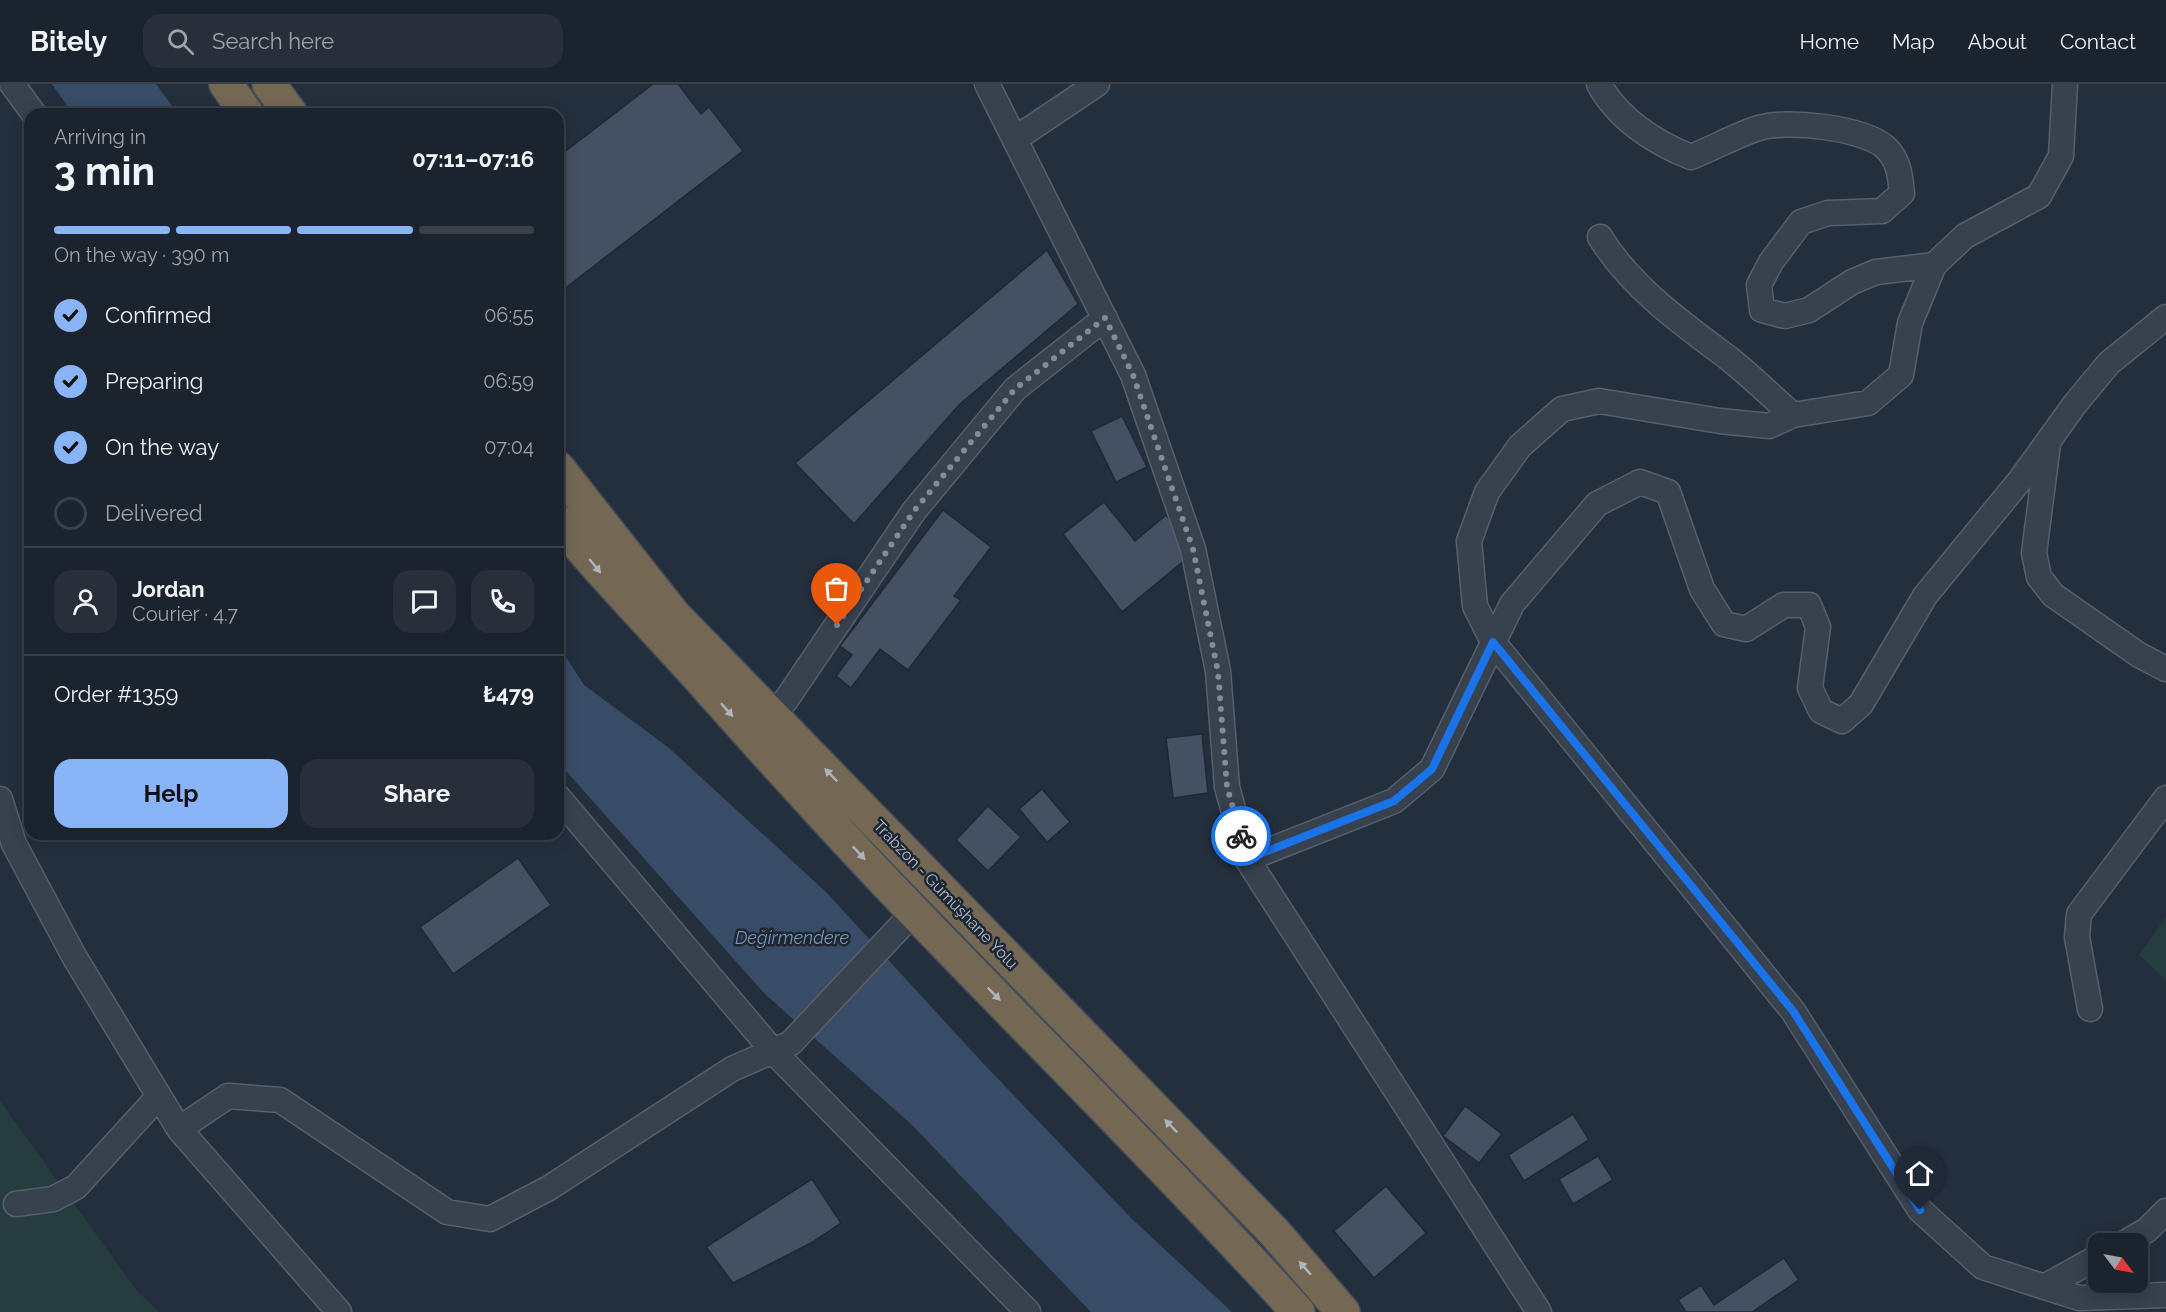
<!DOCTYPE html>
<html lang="en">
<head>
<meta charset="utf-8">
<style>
	body { margin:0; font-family:Raleway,sans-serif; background:#282f3a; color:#f1f3f6; height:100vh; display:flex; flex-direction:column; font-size:22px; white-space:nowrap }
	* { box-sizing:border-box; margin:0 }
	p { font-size:20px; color:#a0a4aa }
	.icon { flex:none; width:33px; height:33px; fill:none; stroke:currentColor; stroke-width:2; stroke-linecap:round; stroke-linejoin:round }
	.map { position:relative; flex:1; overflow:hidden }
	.details { position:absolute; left:24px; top:24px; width:540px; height:732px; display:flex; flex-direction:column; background:#1b232e; border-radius:18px; box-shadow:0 3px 15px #0003,0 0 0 2px #39404a }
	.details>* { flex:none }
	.needle { width:39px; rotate:122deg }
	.fabs { position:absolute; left:2088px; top:1149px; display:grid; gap:12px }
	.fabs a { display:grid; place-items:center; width:60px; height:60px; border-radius:12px; background:#1b232e; box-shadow:0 3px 15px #0003,0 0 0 2px #39404a; font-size:30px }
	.pin { position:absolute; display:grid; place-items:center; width:51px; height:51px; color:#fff; margin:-62px -26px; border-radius:50% 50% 50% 0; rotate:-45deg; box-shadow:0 0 6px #0007 }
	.pin .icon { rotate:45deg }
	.courier { position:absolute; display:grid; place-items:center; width:60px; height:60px; margin:-30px; border:4px solid #1a73e8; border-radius:50%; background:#fff; color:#222; box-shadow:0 2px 8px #0007 }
	.head em { font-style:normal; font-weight:700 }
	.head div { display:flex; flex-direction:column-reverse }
	.head { display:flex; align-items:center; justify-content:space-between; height:102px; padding:0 30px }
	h1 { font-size:39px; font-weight:700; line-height:45px }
	.bar { display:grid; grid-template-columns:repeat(4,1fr); gap:9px 6px; align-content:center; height:72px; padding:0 30px }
	.bar i { height:8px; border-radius:4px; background:#39404a }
	.bar .active { background:#8ab4f8 }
	.bar p { grid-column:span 4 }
	.line { display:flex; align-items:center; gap:15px; padding:0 30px; border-top:2px solid #39404a }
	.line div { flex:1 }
	.round { display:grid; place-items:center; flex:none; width:63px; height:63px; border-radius:18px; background:#282f3a }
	ol { padding:0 30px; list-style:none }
	li { display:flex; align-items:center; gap:18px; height:66px }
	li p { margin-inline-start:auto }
	li .icon { padding:6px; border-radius:50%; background:#8ab4f8; color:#111; stroke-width:4 }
	li:last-child { color:#a0a4aa }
	li i { width:33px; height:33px; border:3px solid #39404a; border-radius:50% }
	.cta { display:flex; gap:12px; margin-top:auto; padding:12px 30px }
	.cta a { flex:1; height:69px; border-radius:18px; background:#8ab4f8; color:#111; font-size:24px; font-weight:700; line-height:69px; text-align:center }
	.cta a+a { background:#282f3a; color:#f1f3f6 }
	header { display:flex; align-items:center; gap:36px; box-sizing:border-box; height:84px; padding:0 30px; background:#1b232e; border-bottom:2px solid #39404a }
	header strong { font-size:28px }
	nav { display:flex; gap:33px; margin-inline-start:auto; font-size:21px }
	.search { width:420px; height:54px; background:#282f3a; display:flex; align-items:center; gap:15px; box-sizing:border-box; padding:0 21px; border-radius:18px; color:#a0a4aa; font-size:22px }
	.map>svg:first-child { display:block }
</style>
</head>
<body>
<header>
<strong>Bitely</strong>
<div class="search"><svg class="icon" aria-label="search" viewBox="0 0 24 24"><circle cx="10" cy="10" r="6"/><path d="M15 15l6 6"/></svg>Search here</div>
<nav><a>Home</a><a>Map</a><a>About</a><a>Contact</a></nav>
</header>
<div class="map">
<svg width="2166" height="1228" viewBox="0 0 2166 1228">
	<rect width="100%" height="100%" fill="#242f3e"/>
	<!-- green -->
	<path fill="#263c3f" d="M2166,833V897L2139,871Z
		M0,1017L137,1207L159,1228H0Z"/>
	<!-- water -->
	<path fill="#394c67" d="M52,0H156L178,30H73Z
		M558,561L584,601L669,664L826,808L980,976L1131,1134L1232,1228H1091L912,1041L765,910L558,678Z"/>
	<!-- building -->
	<path fill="#455162" stroke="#1f2835" stroke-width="1.5" d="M653,0H678L701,30L709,23L743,67L563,206L558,199V73Z
		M1047,166L1078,220L959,321L854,440L795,379Z
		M1122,332L1147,383L1116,398L1091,347Z
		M1104,418L1135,457L1166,431L1175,443L1186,475L1122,528L1063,450Z
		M943,426L991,463L954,512L961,516L908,586L880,565L851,604L836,592L852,571L840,562Z
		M1202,650L1208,709L1173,714L1166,654Z
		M1042,705L1070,738L1047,758L1019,725Z
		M988,722L1021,753L988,787L956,756Z
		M518,774L551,821L453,890L420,843Z
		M1465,1022L1502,1050L1479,1079L1443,1052Z
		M1573,1030L1589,1056L1524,1097L1508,1071Z
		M1598,1072L1613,1096L1573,1120L1559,1095Z
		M812,1095L841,1139L811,1159L733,1199L706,1163Z
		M1386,1102L1426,1149L1374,1194L1334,1147Z
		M1784,1174L1799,1196L1752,1228H1686L1678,1216L1701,1201L1714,1221Z"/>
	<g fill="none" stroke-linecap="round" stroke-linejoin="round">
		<!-- minor casing -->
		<g stroke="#565f6c" stroke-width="27">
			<path id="minor" d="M12,0L34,30
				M987,0L1133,291L1193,465L1218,587L1227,703L1247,775L1539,1228
				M1599,0C1618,35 1655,59 1691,73C1714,64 1736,51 1759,44C1787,35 1863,44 1885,63C1899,76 1900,91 1902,109L1882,127L1828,129L1801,138L1771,178L1759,201L1762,226L1785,232L1809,226L1852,198L1876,188L1934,181
				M2065,0L2061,72L2039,112L1965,152L1934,181L1910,239L1901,291L1868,319L1793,331L1769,342L1720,337L1599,317L1562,325L1520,362L1487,408L1469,457L1475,522L1493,558L1793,927L1920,1126L1983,1183L2079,1214L2166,1211
				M1015,55L1097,0
				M1600,153C1630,202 1681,239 1727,273C1750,291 1771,312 1793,331
				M2048,360L2034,469L2039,493L2053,511L2139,571L2166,585
				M772,631L786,616L914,427L1015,305L1105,234
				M558,713L773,967L1028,1228
				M0,715L14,760L75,874L179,1045L339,1228
				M1247,775L1394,717L1432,685L1512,520L1597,420L1640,398L1668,408L1702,505L1724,540L1746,545L1784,521H1809L1818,543L1810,604L1821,627L1842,637L1861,620L1925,512L2021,395L2075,320L2109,279L2166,233
				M2090,925L2077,853L2079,830L2166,714
				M179,1045L228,1012L280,1016L447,1128L490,1135L549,1104L732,985L791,959L914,828
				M16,1120L53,1115L76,1103L159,1012
				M2123,1160L2147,1146L2166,1127
				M2044,1203L2098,1173"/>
		</g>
		<!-- highway casing -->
		<g stroke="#434c59" stroke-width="36">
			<path id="highway" d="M226,0L247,30
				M269,0L291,30
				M558,384L673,530L1275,1149L1343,1228
				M558,437C601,489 648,537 693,587C765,668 838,749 913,827C1042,961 1173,1091 1298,1228"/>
		</g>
		<!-- minor -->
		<use href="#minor" stroke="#38414e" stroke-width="24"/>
		<!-- highway -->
		<use href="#highway" stroke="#746855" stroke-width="33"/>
	</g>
	<!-- one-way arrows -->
	<defs><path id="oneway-solid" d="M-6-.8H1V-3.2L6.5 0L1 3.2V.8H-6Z" transform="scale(1.5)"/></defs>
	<g fill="#aeb4bd">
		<use href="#oneway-solid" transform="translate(595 482) rotate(51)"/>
		<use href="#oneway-solid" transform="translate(727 626) rotate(48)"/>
		<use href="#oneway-solid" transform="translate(831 691) rotate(-134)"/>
		<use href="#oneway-solid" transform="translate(859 769) rotate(47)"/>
		<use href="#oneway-solid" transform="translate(994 910) rotate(45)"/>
		<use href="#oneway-solid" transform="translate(1171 1042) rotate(-134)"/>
		<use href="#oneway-solid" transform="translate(1305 1184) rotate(-131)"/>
	</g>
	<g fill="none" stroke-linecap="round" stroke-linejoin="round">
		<!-- done -->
		<path stroke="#828b98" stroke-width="6" stroke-dasharray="0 10.8" d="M837,541L914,427L1015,305L1105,234L1133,291L1193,465L1218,588L1227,703L1241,752"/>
		<!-- route -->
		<path stroke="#1a73e8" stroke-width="8" d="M1241,752L1247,775L1394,717L1432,685L1493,558L1793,927L1920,1126"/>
	</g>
	<g text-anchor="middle" stroke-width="5" stroke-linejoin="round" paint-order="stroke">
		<!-- street labels -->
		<g font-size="16" fill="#b4bcc9" stroke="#1d2633">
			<text transform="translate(946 810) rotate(46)" y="6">Trabzon - Gümüşhane Yolu</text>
		</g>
		<!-- water labels -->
		<g font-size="18" font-style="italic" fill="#7c92b1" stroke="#1d2633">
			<text x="792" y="860">Değirmendere</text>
		</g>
	</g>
</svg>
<div class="fabs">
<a><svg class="needle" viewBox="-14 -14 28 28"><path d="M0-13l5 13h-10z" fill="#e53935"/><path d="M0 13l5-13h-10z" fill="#a0a4aa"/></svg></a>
</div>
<div class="pin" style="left:837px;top:541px;background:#ea580c"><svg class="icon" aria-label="bag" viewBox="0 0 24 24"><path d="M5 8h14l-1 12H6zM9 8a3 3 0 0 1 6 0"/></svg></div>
<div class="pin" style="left:1920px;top:1126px;background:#1f2937"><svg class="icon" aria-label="home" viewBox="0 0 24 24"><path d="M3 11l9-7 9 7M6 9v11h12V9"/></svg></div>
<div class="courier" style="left:1241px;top:752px"><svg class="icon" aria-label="bike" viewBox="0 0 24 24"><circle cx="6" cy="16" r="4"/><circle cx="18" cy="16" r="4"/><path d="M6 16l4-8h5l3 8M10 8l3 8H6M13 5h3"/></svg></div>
<section class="details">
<div class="head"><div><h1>3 min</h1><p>Arriving in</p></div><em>07:11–07:16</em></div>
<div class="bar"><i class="active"></i><i class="active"></i><i class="active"></i><i></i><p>On the way · 390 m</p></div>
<ol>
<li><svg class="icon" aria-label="check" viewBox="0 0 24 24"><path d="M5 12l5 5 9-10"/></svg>Confirmed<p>06:55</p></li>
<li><svg class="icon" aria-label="check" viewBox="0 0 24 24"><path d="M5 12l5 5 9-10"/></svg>Preparing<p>06:59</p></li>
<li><svg class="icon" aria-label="check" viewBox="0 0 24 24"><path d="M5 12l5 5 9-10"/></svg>On the way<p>07:04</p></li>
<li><i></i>Delivered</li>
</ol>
<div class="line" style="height:108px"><a class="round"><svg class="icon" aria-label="person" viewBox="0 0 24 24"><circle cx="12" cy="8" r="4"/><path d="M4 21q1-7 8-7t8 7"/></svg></a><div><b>Jordan</b><p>Courier · 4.7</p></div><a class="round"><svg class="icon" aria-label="chat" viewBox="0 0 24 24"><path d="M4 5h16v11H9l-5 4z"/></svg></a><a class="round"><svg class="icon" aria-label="phone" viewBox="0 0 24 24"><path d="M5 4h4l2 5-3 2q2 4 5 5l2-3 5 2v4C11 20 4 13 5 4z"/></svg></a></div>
<div class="line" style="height:78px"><div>Order #1359</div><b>₺479</b></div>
<div class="cta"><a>Help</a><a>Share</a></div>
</section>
</div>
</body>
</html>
